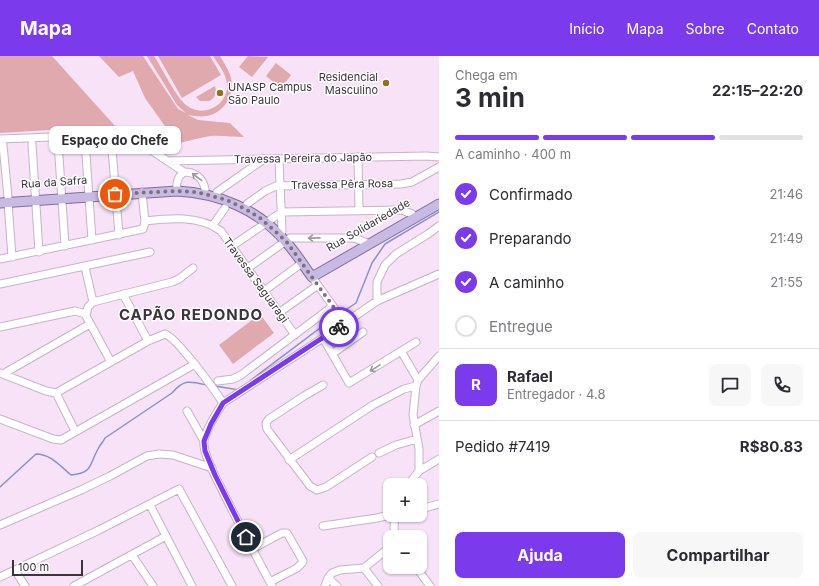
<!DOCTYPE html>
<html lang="pt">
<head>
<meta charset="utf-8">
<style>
	body { margin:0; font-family:Inter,sans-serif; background:#f7f7f7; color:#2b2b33; height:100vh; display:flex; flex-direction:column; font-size:15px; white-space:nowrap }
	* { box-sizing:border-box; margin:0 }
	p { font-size:13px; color:#7c7c81 }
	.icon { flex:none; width:22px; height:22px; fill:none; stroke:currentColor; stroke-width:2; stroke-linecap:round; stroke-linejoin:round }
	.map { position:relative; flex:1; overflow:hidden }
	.sheet { display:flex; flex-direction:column; background:#fff; width:380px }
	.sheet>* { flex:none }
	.controls { position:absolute; left:383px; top:422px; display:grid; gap:8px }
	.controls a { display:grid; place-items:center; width:44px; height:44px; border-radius:8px; background:#fff; box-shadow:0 1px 3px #0004; font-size:20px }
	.scale { position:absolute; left:12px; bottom:10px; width:71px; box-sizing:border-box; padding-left:4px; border:2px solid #3c343d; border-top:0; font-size:11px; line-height:14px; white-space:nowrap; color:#3c343d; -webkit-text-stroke:3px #fff; paint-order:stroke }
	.pin { position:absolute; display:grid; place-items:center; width:34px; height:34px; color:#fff; margin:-17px; border:2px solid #fff; border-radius:50%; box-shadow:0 1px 4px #0007 }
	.courier { position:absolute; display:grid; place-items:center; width:40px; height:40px; margin:-20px; border:3px solid #7c3aed; border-radius:50%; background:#fff; color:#222; box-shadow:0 1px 5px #0007 }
	.bubble { position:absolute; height:28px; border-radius:8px; background:#fff; box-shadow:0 1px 3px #0004; font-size:13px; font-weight:700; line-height:28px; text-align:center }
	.summary em { font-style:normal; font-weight:700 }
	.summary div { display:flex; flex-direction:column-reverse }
	.summary { display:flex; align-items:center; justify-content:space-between; height:68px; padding:0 16px }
	h1 { font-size:26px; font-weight:700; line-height:30px }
	.bar { display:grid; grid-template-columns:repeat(4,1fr); gap:6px 4px; align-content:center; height:48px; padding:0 16px }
	.bar i { height:5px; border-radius:3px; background:#e1e1e2 }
	.bar .selected { background:#7c3aed }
	.bar p { grid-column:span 4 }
	.line { display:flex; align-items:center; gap:10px; padding:0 16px; border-top:1px solid #e1e1e2 }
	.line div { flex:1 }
	.round { display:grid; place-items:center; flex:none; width:42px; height:42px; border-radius:8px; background:#f7f7f7 }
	ol { padding:0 16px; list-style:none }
	li { display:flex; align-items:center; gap:12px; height:44px }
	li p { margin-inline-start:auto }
	li .icon { padding:4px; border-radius:50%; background:#7c3aed; color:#fff; stroke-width:4 }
	li:last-child { color:#7c7c81 }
	li i { width:22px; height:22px; border:2px solid #e1e1e2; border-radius:50% }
	.button { display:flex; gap:8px; margin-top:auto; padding:8px 16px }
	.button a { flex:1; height:46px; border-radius:8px; background:#7c3aed; color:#fff; font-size:16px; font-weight:700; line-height:46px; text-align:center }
	.button a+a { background:#f7f7f7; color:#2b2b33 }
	header { display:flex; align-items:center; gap:24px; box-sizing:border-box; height:56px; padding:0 20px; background:#7c3aed; color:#fff }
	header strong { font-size:19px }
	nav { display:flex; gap:22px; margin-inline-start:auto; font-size:14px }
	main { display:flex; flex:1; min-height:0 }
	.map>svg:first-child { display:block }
</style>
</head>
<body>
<header>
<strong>Mapa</strong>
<nav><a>Início</a><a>Mapa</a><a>Sobre</a><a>Contato</a></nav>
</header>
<main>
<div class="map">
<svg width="439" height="530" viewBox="0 0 439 530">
	<rect width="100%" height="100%" fill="#f7e2f8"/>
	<!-- green -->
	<path fill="#dfa9ae" d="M0,0H52L115,70L0,77Z
		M99,0H143L178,53L186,57L177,49L147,0H154C162,12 176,41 186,49C203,63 229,49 227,28C226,17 218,8 213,0H220C224,7 229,14 231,22C235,39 224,57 207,60C200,61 194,60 188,59L198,64L230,67L244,81C233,81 221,79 210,80C188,84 162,95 141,85L146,80L167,73L145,42L133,15L119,21Z
		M158,0H210L221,19L182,42Z
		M248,0L268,1L252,21L239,11Z
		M276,7L291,19L281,32L266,20Z
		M215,30C217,37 215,42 209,45H200L196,41Z
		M260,258L274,277L233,308L219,289Z"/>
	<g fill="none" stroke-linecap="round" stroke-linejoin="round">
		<!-- stream -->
		<path stroke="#8892c9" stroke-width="1.5" d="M341,257L356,247L372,207L385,188L439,156
			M251,324L336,260
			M215,330L239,334
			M0,431L36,398C51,398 60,410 71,419C93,417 89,409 98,393C100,389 103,386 105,382L172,337C184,323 190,325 207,329"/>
		<!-- minor casing -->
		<g stroke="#c7b3c8" stroke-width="9">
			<path id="minor" d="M0,83L103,79L122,80L142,88L184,116
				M58,86L65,190
				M32,88L39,196
				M3,89L8,141
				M358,101L359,154
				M279,103L282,175
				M167,105L427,100L439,101
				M177,135C176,127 177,121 184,116C195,116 203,122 205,133
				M217,136L264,103
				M8,146L12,201
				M247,148L265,135L276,130L401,128L412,126L439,111
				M270,164L282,156L402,154L412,158
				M145,165C170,162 199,159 221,175L295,279
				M213,169L225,152
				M92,184L86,99L85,95L87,92L109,91L112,93L119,179
				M232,190L266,167
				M0,203L143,173L145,166L142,136
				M85,211L93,246L88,251L86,260L111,306
				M248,212L290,182H354L370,188
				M312,221L345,267
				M0,228L150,196
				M264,235L302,207
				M123,238L148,285
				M377,245V226L385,209L396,198L428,178L439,170
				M93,246L172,226L179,223L193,212
				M280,256L318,229
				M0,271L75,255L86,258
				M323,282L349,327L416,286
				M401,295L418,324
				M332,298L363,276
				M0,317L46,335L56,337L148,285L165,278C177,282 214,333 223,347
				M3,318L90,268
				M218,325L233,323L241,319L333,250
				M323,329L304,340L269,363L266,367L267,373L310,430L317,434L326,431L372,401
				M56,337L75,375
				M187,355L204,385
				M0,363L53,383L61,384L195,308
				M414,369L439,355
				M379,397L396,389L417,383
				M289,404L373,349L404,333L416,330
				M419,415L439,403
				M408,429L419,415V393L413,359L416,330L418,324L439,300
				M150,449L192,530
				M424,452L439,448
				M395,459L394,471L395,481
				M0,469L81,434L110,420L147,400L159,398L173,399L212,412
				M323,470L377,462L390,459
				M252,493L282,477H287L303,505L302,507L297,512L270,526
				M132,499L153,530
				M416,511L430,530
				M364,512L378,530
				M15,514L25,530
				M0,521L99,474L179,433L232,530
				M328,522L337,530
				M74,530L166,480
				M272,530C256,500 240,470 225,440C219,427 202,398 204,385C206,374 217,356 223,347L323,282L377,245L439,218
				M325,530L328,522L332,517L340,514L364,512L390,491"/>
		</g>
		<!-- major casing -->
		<g stroke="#806d9c" stroke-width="11">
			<path id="major" d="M0,147L177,135C219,137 259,154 286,186C296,197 304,210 312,221L439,148"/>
		</g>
		<!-- minor -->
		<use href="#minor" stroke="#fff" stroke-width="7"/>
		<!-- major -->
		<use href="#major" stroke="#c8bae2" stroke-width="9"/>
	</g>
	<!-- one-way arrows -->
	<defs><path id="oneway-shaft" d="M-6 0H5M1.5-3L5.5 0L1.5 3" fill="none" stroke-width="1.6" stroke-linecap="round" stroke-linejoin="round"/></defs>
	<g stroke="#9e9a9e">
		<use href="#oneway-shaft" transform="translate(197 121) rotate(-143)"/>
		<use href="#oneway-shaft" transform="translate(314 182) rotate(179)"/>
		<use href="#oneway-shaft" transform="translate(375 312) rotate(148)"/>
	</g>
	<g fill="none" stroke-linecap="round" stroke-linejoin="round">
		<!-- done -->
		<path stroke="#7d717e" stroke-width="4" stroke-dasharray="0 7.2" d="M115,138L177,135L196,136L227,144L247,154L260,162L286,185L345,267L339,271"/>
		<!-- route -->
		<path stroke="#7c3aed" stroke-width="5" d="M246,481L215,419L205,395L204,385L211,368L223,347L339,271"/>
	</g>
	<!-- markers -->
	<g fill="#947119" stroke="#fff" stroke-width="1.5">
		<circle cx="386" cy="27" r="4"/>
		<circle cx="220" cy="37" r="4"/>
	</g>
	<g text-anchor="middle" stroke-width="3" stroke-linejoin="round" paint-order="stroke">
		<!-- poi labels -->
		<g font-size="11" fill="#3c343d" stroke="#fff" text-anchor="end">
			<text x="378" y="25">Residencial<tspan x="378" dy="13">Masculino</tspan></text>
			<text x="228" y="35" text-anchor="start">UNASP Campus<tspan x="228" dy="13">São Paulo</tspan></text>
		</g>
		<!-- street labels -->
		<g font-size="11" fill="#3c343d" stroke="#fff">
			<text transform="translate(303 102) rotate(-1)" y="4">Travessa Pereira do Japão</text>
			<text transform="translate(54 126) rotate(-4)" y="4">Rua da Safra</text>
			<text transform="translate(342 128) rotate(-1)" y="4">Travessa Pêra Rosa</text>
			<text transform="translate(368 169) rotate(-30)" y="4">Rua Solidariedade</text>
			<text transform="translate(256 224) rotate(54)" y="4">Travessa Saguaragi</text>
		</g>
		<!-- district labels -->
		<g font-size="15" font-weight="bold" letter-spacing="1" fill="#3c343d" stroke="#fff">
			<text x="191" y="264">CAPÃO REDONDO</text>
		</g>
	</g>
</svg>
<div class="controls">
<a>+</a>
<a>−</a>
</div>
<div class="scale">100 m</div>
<div class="pin" style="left:115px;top:138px;background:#ea580c"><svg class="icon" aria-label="bag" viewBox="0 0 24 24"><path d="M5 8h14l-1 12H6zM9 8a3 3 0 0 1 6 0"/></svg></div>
<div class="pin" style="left:246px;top:481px;background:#1f2937"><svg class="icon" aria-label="home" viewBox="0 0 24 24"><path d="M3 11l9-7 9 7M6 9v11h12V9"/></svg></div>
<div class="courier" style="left:339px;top:271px"><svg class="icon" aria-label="bike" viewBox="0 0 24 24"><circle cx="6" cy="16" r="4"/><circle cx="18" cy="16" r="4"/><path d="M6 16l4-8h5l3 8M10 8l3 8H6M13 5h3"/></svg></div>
<div class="bubble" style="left:49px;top:70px;width:132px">Espaço do Chefe</div>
</div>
<section class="sheet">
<div class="summary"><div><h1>3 min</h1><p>Chega em</p></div><em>22:15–22:20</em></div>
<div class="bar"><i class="selected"></i><i class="selected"></i><i class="selected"></i><i></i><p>A caminho · 400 m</p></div>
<ol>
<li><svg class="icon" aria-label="check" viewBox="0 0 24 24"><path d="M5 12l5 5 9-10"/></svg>Confirmado<p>21:46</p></li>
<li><svg class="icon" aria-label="check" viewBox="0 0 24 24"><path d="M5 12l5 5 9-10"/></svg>Preparando<p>21:49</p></li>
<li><svg class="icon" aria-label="check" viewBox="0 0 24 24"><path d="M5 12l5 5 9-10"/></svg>A caminho<p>21:55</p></li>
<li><i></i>Entregue</li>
</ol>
<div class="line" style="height:72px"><b class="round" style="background:#7c3aed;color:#fff">R</b><div><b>Rafael</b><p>Entregador · 4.8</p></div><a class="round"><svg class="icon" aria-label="chat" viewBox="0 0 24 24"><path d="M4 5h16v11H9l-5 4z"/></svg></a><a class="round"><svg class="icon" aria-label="phone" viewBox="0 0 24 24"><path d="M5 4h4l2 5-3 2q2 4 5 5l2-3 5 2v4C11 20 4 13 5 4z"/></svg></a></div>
<div class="line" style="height:52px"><div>Pedido #7419</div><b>R$80.83</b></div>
<div class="button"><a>Ajuda</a><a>Compartilhar</a></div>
</section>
</main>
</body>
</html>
